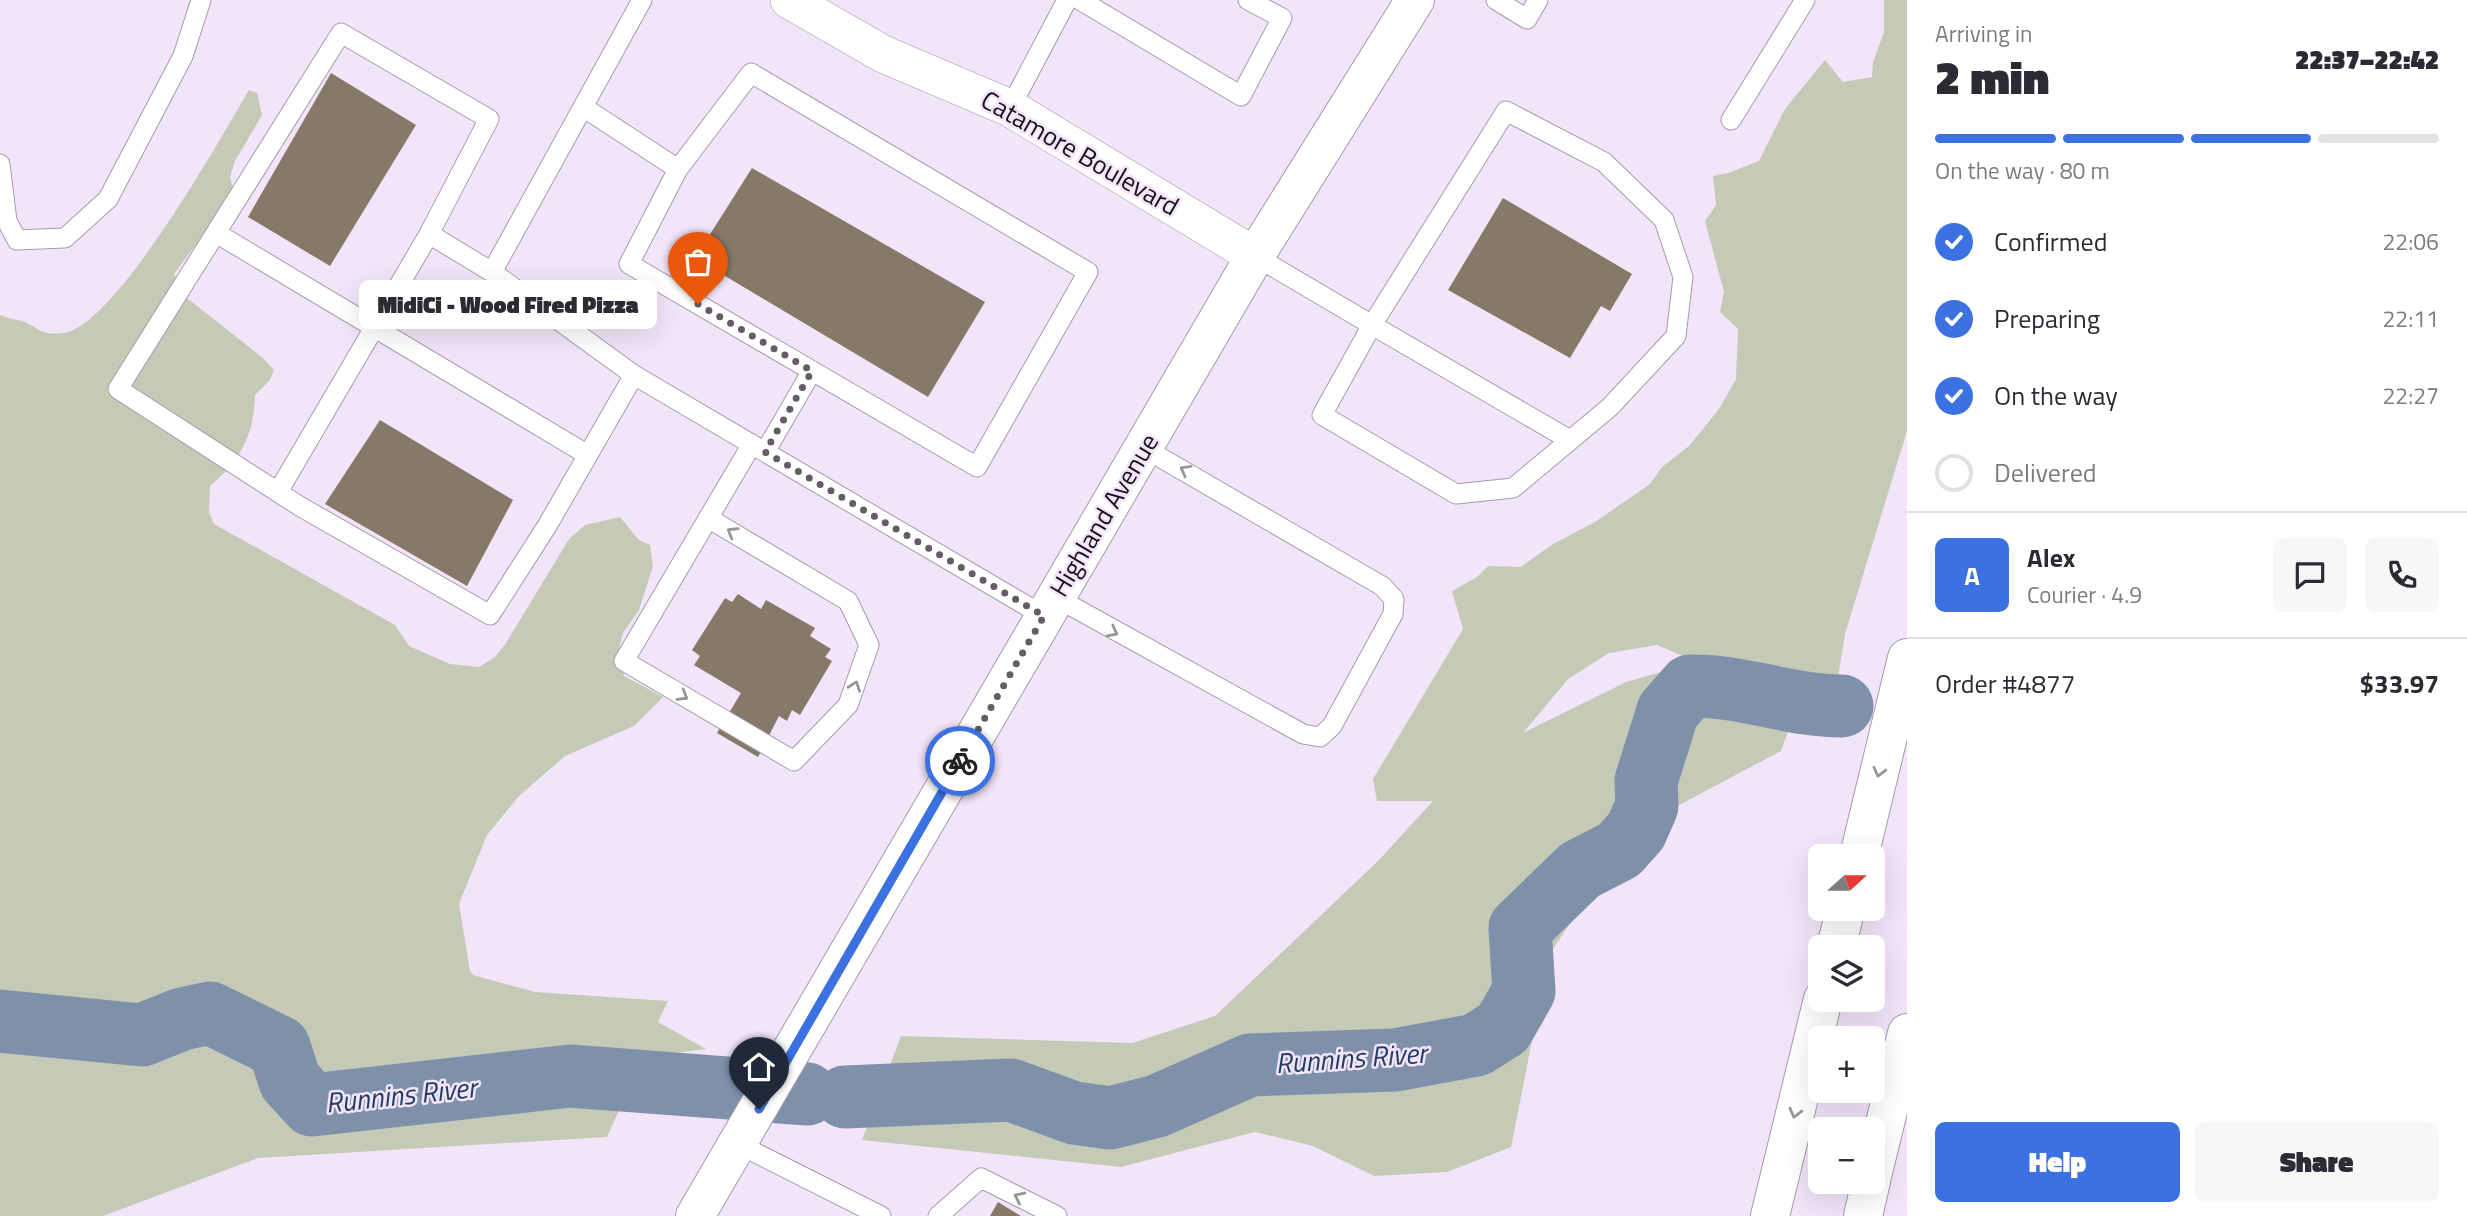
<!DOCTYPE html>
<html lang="en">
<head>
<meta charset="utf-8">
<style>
	body { margin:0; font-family:"Titillium Web",sans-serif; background:#f7f7f7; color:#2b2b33; height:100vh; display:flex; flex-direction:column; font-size:26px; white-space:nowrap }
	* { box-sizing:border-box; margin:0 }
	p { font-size:23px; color:#7c7c81 }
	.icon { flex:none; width:38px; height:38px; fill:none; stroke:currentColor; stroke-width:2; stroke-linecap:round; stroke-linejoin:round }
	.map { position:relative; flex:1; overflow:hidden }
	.sheet { display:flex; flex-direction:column; background:#fff; width:560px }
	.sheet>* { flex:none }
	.needle { width:46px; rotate:69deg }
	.tools { position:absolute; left:1808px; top:844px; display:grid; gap:14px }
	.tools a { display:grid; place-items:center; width:77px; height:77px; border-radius:10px; background:#fff; box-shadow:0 7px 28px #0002; font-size:35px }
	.pin { position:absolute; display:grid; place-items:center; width:60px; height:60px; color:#fff; margin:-72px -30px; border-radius:50% 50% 50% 0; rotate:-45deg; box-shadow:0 0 7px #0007 }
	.pin .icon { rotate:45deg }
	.courier { position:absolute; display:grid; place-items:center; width:70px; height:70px; margin:-35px; border:5px solid #3b71e1; border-radius:50%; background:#fff; color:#222; box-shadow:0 2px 9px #0007 }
	.bubble { position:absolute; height:49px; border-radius:10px; background:#fff; box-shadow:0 7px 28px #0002; font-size:23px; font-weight:800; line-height:49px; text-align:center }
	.headline em { font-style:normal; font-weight:800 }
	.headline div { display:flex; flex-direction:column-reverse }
	.headline { display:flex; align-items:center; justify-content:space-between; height:119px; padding:0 28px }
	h1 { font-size:46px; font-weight:800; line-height:52px }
	.bar { display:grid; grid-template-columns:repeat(4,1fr); gap:10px 7px; align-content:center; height:84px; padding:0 28px }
	.bar i { height:9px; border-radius:5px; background:#e1e1e2 }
	.bar .active { background:#3b71e1 }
	.bar p { grid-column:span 4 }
	.line { display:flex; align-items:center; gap:18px; padding:0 28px; border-top:2px solid #e1e1e2 }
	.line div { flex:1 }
	.round { display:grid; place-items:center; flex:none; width:74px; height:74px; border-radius:10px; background:#f7f7f7 }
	ol { padding:0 28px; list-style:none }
	li { display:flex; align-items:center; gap:21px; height:77px }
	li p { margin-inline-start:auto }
	li .icon { padding:7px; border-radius:50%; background:#3b71e1; color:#fff; stroke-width:4 }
	li:last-child { color:#7c7c81 }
	li i { width:38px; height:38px; border:4px solid #e1e1e2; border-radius:50% }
	.cta { display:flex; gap:14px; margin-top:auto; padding:14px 28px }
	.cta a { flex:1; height:80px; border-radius:10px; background:#3b71e1; color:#fff; font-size:28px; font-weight:800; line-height:80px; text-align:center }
	.cta a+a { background:#f7f7f7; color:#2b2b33 }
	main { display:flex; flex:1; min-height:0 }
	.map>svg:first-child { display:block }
</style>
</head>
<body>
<main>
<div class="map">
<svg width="1907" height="1216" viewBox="0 0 1907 1216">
	<rect width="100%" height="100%" fill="#f3e5f9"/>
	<!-- green -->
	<path fill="#c4cab6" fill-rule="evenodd" d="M1884,0H1907V431L1845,634L1829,733L1808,730L1791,723L1781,751L1632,830L1549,955L1511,1147L1447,1172L1374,1176L1313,1146L1255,1132L1121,1167L862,1140L901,1036L1132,1043L1215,1016L1379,860L1433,801H1377L1373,779L1463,629L1452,591L1477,577L1488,566L1521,567L1553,544L1595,522L1650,484L1662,467L1689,446L1719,409L1736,379L1738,329L1720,312L1724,292L1705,221L1716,205L1713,176L1728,173L1759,161L1785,109L1825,60L1843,82L1872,77L1873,62L1884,32ZM1657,645L1697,662L1626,682L1523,733L1568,679L1609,653Z
		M249,90L257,93L262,115L235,161L230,177L238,206L202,236L174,274L187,298L263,358L274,370L270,380L255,395C254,435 241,460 210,486L209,512L214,524L395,625L409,646L450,664L479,667L495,657L506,643L569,539L585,525L620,517L639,540L650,545L653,566L639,610L623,633L619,649L624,676L663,697L634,726L565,756L519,796L487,835L459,904L470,971L473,975L535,992L668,1001L658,1022L706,1049L643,1057L607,1137L258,1158L103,1216H0V315C8,319 17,319 25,322C41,330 42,336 64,333C117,324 220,139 249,90Z"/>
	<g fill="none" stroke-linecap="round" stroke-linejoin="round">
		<!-- river -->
		<path stroke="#7f90ab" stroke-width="63" d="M0,1021L142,1035L182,1019L210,1013L279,1047L290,1081L312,1105L570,1076L807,1094
			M845,1097L1011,1090L1074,1113L1110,1118L1157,1106L1250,1065L1395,1060L1476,1045L1503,1028L1524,991L1520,928L1580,870L1619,850L1636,831L1647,806L1646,781L1668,711L1690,686C1742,685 1790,706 1842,706"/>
	</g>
	<!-- building -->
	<path fill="#867968" d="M331,73L416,125L330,266L248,217Z
		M752,168L985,302L928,397L695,258Z
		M1503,198L1632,274L1610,311L1601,306L1570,358L1448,290Z
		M380,420L513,500L467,586L325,504Z
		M738,594L761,609L766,600L815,628L810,636L831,649L825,657L832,661L800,715L792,710L787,721L779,716L758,757L717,733L741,693L694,665L700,656L692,650L725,598L732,602Z
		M998,1202L1021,1216H990Z"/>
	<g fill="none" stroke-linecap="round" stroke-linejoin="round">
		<!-- service casing -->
		<g stroke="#a69aac" stroke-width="21">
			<path id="service" d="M1080,0L1241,96L1282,18L1248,0
				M1496,0L1527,19L1538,0
				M341,33L489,119L429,234L492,272L634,375L547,526L490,615L301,507L118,389Z
				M583,107L678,169L629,264L977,467L1088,272L751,73L678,169
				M1010,108L1067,0
				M1731,120L1805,0
				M0,164L7,221L17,240L65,238L108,199L183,56L201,0
				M216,233L588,455
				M1255,256L1372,325L1506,111L1604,162L1664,220L1683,277L1676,336L1610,407L1513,488L1456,494L1322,415L1372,325L1570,440
				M492,272L642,0
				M634,375L1044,616
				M765,452L812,371
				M278,492L429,234
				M708,518L848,601L869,645L848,705L794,761L624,661L752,444
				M1055,597L1303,734L1320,737L1332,726L1393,614L1394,599L1382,586L1144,448
				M738,1144L881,1216
				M938,1216L981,1178L1057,1216"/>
		</g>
		<!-- minor casing -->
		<g stroke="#a69aac" stroke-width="38">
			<path id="minor" d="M789,0L883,54L1010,108L1255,256"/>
		</g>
		<!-- secondary casing -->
		<g stroke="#a69aac" stroke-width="40">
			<path id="secondary" d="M695,1216L1255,256L1415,0"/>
		</g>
		<!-- motorway casing -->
		<g stroke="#a69aac" stroke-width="40">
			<path id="motorway" d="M1859,856L1907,658
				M1836,947L1846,908
				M1872,1176L1907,1033
				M1770,1216L1823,999
				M1863,1216L1871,1181"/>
		</g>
		<!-- service -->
		<use href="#service" stroke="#fff" stroke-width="19"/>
		<!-- minor -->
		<use href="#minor" stroke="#fff" stroke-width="37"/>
		<!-- secondary -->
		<use href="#secondary" stroke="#fff" stroke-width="38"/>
		<!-- motorway -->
		<use href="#motorway" stroke="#fff" stroke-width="38"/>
	</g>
	<!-- one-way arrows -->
	<defs><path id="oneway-chevron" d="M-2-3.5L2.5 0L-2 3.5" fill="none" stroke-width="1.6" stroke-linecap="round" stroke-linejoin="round" transform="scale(1.75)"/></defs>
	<g stroke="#979598">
		<use href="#oneway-chevron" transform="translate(1185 470) rotate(-151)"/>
		<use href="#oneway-chevron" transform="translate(732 532) rotate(-149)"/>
		<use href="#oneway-chevron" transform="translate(1113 632) rotate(28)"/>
		<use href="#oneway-chevron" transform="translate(855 686) rotate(-70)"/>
		<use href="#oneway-chevron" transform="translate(683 696) rotate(31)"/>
		<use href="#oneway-chevron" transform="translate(1879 772) rotate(104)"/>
		<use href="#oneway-chevron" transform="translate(1795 1113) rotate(104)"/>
		<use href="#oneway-chevron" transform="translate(1019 1197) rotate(-154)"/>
	</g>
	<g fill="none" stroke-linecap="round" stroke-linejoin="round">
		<!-- done -->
		<path stroke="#655c68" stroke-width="7" stroke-dasharray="0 12.6" d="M698,304L812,371L765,452L1044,616L960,761"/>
		<!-- route -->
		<path stroke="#3b71e1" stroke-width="9" d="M759,1109L960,761"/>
	</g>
	<g text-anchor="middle" stroke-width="5" stroke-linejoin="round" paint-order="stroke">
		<!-- street labels -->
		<g font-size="26" fill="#18131a" stroke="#f3e5f9">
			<text transform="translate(1080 153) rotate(30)" y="9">Catamore Boulevard</text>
			<text transform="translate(1104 515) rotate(-59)" y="9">Highland Avenue</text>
		</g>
		<!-- water labels -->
		<g font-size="28" font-style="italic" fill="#233c63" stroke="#f3e5f9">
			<text transform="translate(1351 1058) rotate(-4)" y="10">Runnins River</text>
			<text transform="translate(401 1095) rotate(-6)" y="10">Runnins River</text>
		</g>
	</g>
</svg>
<div class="tools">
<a><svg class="needle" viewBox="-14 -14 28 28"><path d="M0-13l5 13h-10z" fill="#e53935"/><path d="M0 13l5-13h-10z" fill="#7c7c81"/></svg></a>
<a><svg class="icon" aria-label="layers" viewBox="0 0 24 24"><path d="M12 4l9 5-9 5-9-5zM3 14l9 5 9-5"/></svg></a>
<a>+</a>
<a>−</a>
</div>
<div class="pin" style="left:698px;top:304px;background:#ea580c"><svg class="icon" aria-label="bag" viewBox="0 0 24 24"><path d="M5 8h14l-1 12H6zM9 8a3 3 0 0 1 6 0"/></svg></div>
<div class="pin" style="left:759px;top:1109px;background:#1f2937"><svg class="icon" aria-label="home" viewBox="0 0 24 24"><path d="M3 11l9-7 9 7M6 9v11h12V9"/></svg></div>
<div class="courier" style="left:960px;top:761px"><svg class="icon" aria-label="bike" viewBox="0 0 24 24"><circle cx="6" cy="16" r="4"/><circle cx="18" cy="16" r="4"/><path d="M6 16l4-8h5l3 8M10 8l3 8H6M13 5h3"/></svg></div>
<div class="bubble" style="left:359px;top:280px;width:298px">MidiCi - Wood Fired Pizza</div>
</div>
<section class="sheet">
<div class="headline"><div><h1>2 min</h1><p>Arriving in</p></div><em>22:37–22:42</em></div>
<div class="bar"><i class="active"></i><i class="active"></i><i class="active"></i><i></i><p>On the way · 80 m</p></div>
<ol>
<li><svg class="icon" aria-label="check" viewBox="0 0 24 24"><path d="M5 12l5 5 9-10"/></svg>Confirmed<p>22:06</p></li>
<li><svg class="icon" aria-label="check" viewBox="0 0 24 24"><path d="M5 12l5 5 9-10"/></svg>Preparing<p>22:11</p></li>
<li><svg class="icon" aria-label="check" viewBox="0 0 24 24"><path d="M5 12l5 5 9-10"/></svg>On the way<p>22:27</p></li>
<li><i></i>Delivered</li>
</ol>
<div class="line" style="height:126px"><b class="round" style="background:#3b71e1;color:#fff">A</b><div><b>Alex</b><p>Courier · 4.9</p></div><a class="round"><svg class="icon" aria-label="chat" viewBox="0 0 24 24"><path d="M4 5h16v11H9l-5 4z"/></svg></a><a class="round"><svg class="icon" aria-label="phone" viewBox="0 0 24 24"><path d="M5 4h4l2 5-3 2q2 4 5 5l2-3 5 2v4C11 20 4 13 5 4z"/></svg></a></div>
<div class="line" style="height:91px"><div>Order #4877</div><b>$33.97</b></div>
<div class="cta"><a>Help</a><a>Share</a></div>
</section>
</main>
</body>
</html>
